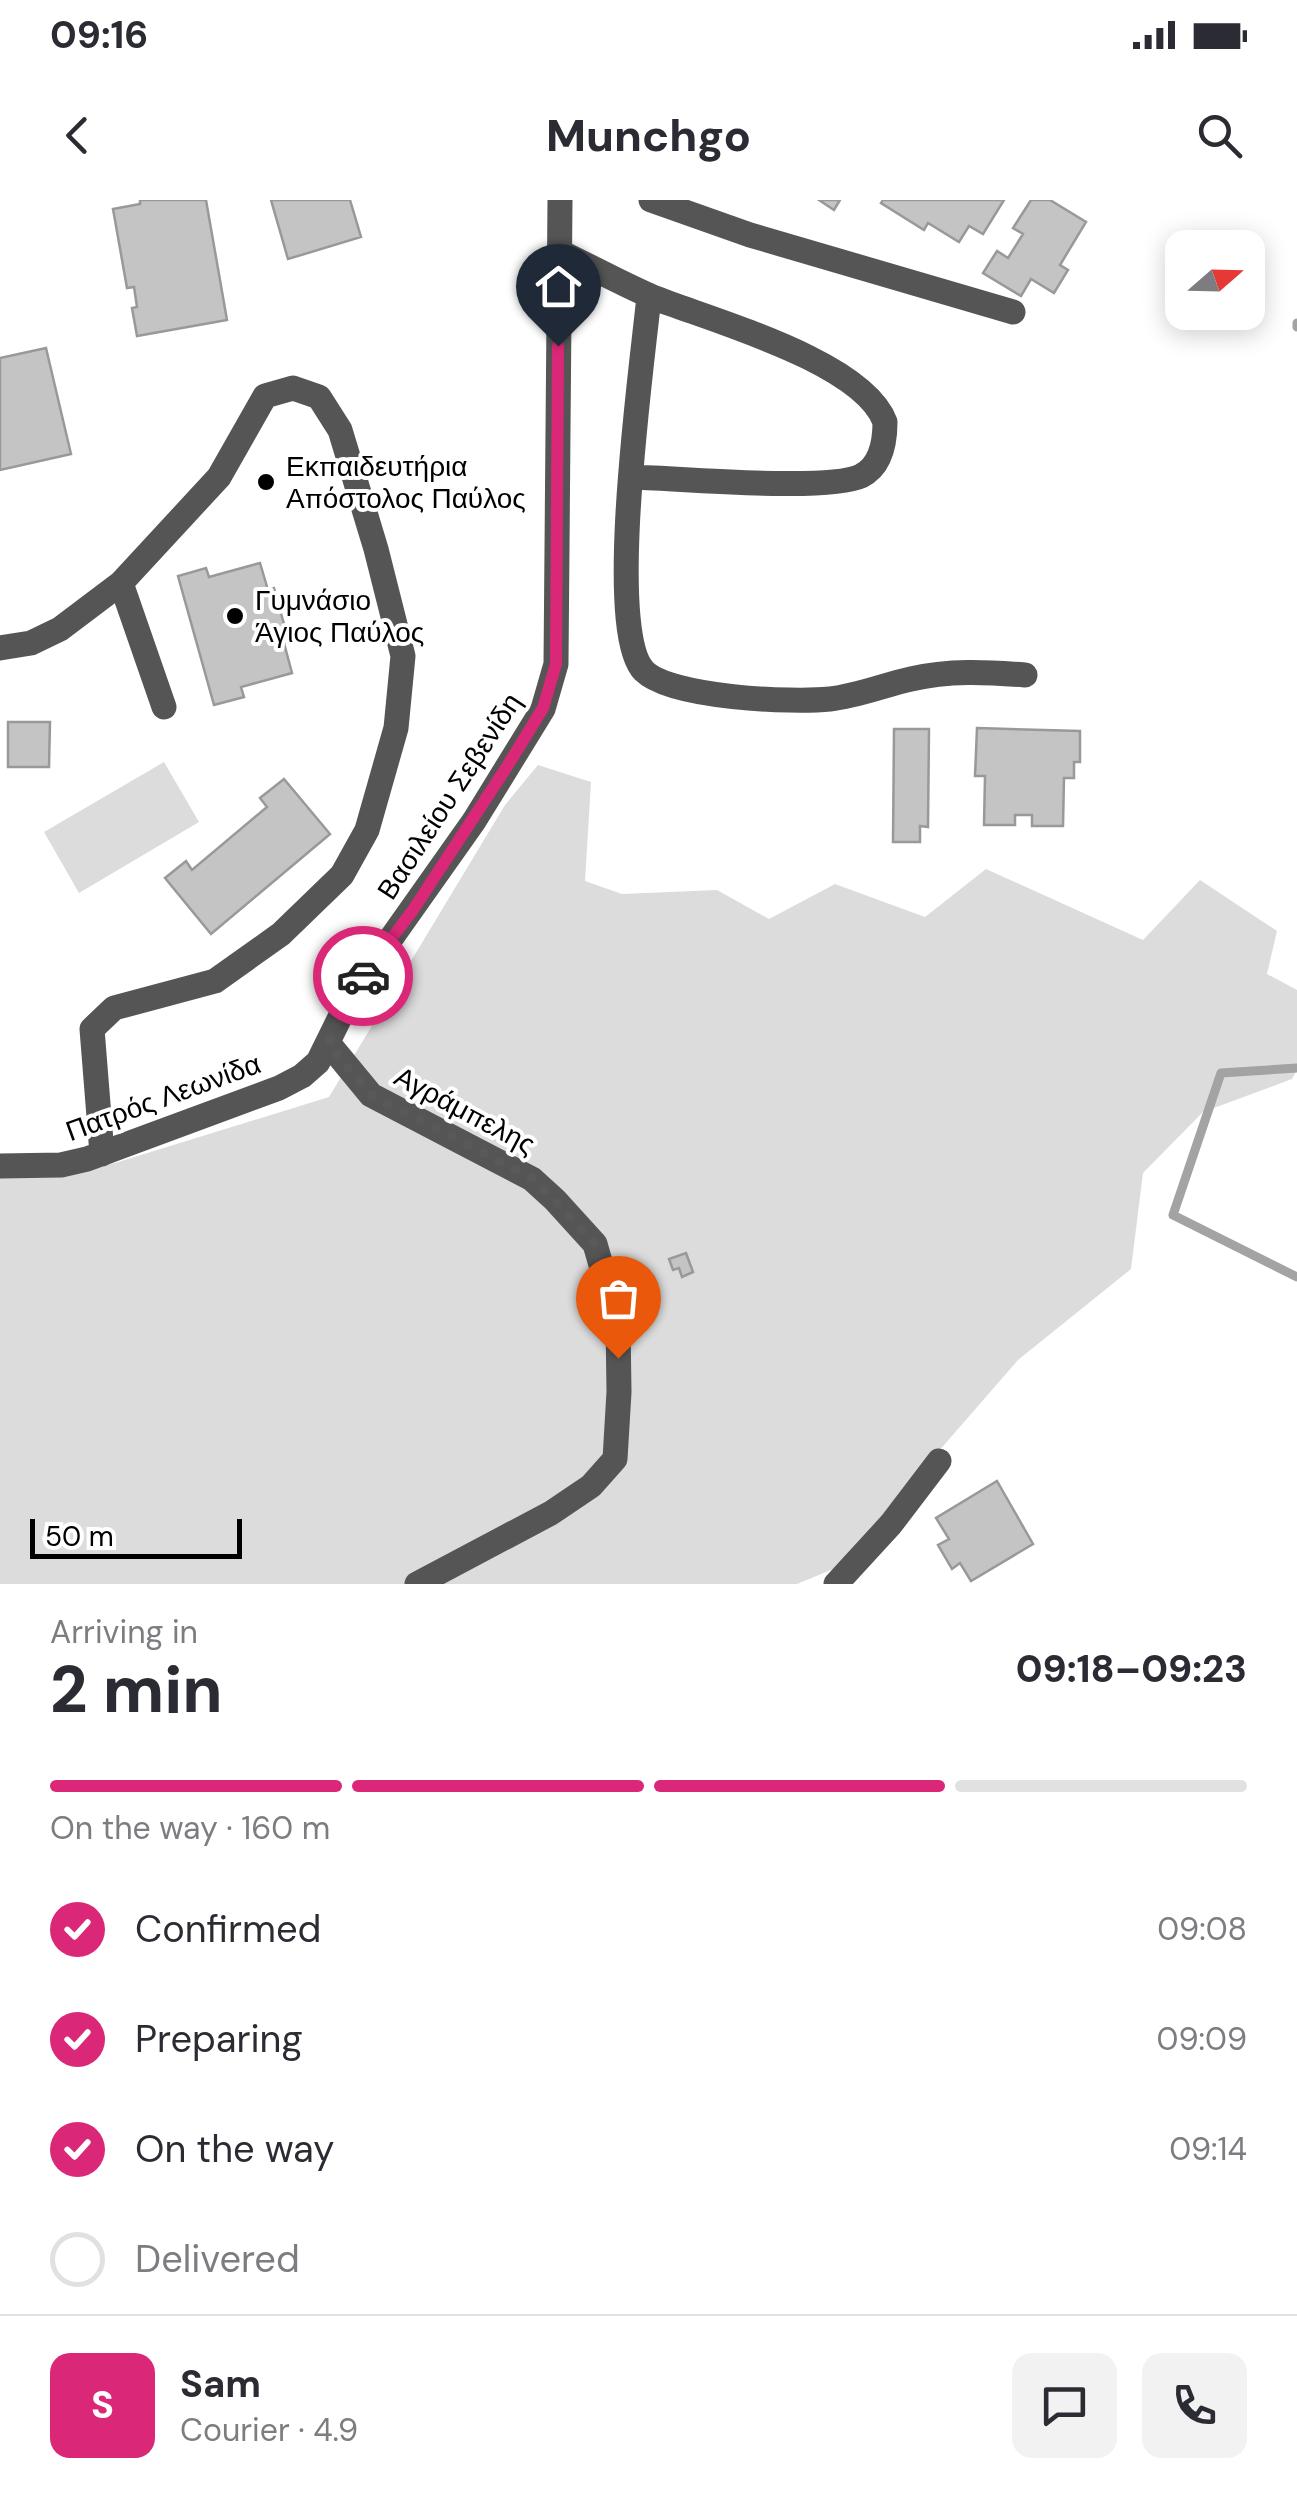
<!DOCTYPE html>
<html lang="en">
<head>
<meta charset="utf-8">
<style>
	body { margin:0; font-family:"DM Sans",sans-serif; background:#f2f2f3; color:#2b2b33; height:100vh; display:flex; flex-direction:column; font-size:38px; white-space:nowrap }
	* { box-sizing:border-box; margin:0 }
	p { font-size:32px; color:#7c7c81 }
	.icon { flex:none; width:55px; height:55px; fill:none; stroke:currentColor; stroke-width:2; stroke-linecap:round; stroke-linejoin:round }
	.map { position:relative; height:1384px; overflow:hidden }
	.details { display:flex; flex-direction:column; background:#fff; flex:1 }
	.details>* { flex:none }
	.needle { width:65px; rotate:70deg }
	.buttons { position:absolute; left:1165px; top:30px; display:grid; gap:20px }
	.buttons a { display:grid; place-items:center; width:100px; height:100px; border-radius:20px; background:#fff; box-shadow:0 5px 25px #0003; font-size:50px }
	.scale { position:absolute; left:30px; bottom:25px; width:212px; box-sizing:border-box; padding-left:10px; border:5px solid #000; border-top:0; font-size:28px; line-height:35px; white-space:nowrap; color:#000; -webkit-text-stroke:8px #fff; paint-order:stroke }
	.pin { position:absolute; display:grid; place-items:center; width:85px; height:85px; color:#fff; margin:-102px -42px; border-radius:50% 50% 50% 0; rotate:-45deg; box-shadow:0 0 10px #0007 }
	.pin .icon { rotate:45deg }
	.courier { position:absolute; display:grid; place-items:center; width:100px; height:100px; margin:-50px; border:8px solid #db2777; border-radius:50%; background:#fff; color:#222; box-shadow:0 2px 12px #0007 }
	.summary em { font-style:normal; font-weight:800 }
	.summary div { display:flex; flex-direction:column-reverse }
	.summary { display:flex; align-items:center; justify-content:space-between; height:170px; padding:0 50px }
	h1 { font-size:65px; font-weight:800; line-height:75px }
	.bar { display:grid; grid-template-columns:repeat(4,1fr); gap:15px 10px; align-content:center; height:120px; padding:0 50px }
	.bar i { height:12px; border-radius:8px; background:#e1e1e2 }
	.bar .current { background:#db2777 }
	.bar p { grid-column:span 4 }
	.line { display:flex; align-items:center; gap:25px; padding:0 50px; border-top:2px solid #e1e1e2 }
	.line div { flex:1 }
	.round { display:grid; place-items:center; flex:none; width:105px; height:105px; border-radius:20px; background:#f2f2f3 }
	ol { padding:0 50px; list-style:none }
	li { display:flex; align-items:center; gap:30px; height:110px }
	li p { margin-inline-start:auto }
	li .icon { padding:10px; border-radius:50%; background:#db2777; color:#fff; stroke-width:4 }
	li:last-child { color:#7c7c81 }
	li i { width:55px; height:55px; border:5px solid #e1e1e2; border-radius:50% }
	.status { display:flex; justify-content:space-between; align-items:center; height:70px; padding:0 50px; background:#fff; direction:ltr }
	.status svg { height:28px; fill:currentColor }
	header { display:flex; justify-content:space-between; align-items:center; height:130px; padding:0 50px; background:#fff; font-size:45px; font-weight:800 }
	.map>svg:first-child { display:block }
</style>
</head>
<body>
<div class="status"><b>09:16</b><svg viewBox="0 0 49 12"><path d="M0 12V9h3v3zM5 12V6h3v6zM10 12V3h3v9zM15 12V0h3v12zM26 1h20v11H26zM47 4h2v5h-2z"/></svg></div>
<header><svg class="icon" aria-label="back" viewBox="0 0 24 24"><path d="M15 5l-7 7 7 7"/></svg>Munchgo<svg class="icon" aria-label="search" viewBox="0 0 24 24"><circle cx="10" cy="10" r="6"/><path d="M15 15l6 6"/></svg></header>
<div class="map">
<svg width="1297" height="1384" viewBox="0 0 1297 1384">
	<rect width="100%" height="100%" fill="#fff"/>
	<!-- green -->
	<path fill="#dcdcdc" d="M164,562L199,622L79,693L44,632Z
		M538,565L591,582L585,681L622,694L717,690L769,719L835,684L925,717L986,669L1143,740L1200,680L1277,731L1267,774L1297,790V870L1292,879L1203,912L1143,973L1131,1069L1018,1160L838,1367L797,1384H0V975L115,963L329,897L505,605Z"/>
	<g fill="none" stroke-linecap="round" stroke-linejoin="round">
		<!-- stream -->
		<path stroke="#a3a3a3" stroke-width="9" d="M1297,123V127
			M1297,868L1221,873L1173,1015L1297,1077"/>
	</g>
	<!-- building -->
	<path fill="#c4c4c4" stroke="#999" stroke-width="2.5" d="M140,0H206L227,120L137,136L132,108L137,107L134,87L127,88L113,9L140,4Z
		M271,0H350L361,37L288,59Z
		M819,0H840L834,10Z
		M883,0H1004L983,34L969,26L959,42L928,23L924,30L881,3Z
		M1031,0H1050L1086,22L1060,65L1068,70L1054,93L1031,79L1021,96L983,73L997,51L1008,58L1023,34L1013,28Z
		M46,148L71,254L0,270V158Z
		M260,363L268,390L274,388L289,442L284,443L292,473L241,487L244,497L214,505L178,376L206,368L209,377Z
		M8,522H50L49,567H8Z
		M977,528L1080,531V562H1074V578H1064L1063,626H1032V615H1015V625H984L985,576H975Z
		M894,529H929L928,627L920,626V642H893Z
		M284,579L330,634L211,734L165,678L186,661L192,670L267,607L260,598Z
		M686,1053L693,1072L682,1077L679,1068L673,1070L669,1059Z
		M997,1281L1033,1344L971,1381L960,1363L952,1369L938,1345L949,1339L936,1318Z"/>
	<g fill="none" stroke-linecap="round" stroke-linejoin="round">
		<!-- minor -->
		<path stroke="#555" stroke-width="25" d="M651,0L750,35L1013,112
			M558,51C590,66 622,84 655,98C714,121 863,162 885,222C885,242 881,266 861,276C827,292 677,278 631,277
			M649,96C643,160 604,431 644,471C671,498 792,503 830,499C858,496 884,485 911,479C949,470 986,472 1025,475
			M121,383L164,507
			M0,448L31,443L60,429L121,383L219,277L265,196L293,188L319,197L340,230L376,349L403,456L396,528L367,630L342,675L281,734L215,781L114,808L92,829L102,954
			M329,844L371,895L532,979L555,1000L595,1044L618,1124L619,1192L615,1259L591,1286L551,1313L417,1384
			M0,966L61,965L87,959L279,888L302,876L318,862L351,795L474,621L543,509L556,464L560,0
			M836,1384L891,1324L939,1261"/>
	</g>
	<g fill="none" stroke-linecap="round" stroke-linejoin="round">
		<!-- done -->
		<path stroke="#595959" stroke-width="10" stroke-dasharray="0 18" d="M363,776L345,804L328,844L371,895L532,978L554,1000L595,1044L618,1124V1158"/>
		<!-- route -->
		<path stroke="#db2777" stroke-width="12" d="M363,776L413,710L508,565L543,508L556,464L558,146"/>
	</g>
	<!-- markers -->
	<g fill="#000" stroke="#fff" stroke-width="4">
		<circle cx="266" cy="282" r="10"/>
		<circle cx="235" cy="416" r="10"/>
	</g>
	<g text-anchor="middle" stroke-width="8" stroke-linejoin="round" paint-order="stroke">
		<!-- poi labels -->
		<g font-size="28" fill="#000" stroke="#fff" text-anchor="start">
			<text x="286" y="276">Εκπαιδευτήρια<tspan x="286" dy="32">Απόστολος Παύλος</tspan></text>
			<text x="255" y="410">Γυμνάσιο<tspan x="255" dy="32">Άγιος Παύλος</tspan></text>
		</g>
		<!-- street labels -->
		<g font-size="28" fill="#000" stroke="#fff">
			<text transform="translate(449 596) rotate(-57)" y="10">Βασιλείου Σεβενίδη</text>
			<text transform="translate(163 897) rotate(-20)" y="10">Πατρός Λεωνίδα</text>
			<text transform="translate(465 910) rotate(28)" y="10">Αγράμπελης</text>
		</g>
	</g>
</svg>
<div class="buttons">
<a><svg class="needle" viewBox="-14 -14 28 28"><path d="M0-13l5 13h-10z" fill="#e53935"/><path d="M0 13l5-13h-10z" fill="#7c7c81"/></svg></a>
</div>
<div class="scale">50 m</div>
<div class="pin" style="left:618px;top:1158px;background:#ea580c"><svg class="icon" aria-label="bag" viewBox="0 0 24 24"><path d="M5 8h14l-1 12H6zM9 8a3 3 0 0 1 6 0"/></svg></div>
<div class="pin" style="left:558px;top:146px;background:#1f2937"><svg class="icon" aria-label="home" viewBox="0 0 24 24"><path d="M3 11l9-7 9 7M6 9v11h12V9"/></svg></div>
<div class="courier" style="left:363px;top:776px"><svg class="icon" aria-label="car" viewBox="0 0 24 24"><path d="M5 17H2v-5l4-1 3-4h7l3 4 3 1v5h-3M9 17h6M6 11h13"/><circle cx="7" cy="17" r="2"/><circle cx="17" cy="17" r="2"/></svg></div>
</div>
<section class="details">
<div class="summary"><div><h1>2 min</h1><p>Arriving in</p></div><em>09:18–09:23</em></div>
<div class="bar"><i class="current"></i><i class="current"></i><i class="current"></i><i></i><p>On the way · 160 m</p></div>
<ol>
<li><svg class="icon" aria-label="check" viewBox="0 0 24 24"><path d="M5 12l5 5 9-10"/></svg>Confirmed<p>09:08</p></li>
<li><svg class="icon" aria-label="check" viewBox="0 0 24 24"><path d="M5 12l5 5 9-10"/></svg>Preparing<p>09:09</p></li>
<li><svg class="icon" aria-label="check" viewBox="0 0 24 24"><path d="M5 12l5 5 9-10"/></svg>On the way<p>09:14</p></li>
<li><i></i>Delivered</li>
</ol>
<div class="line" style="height:180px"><b class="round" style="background:#db2777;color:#fff">S</b><div><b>Sam</b><p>Courier · 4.9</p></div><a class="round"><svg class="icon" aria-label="chat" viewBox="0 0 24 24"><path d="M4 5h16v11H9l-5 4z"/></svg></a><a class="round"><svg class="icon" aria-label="phone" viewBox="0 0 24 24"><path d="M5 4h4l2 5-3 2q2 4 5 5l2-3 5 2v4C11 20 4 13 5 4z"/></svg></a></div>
</section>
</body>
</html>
